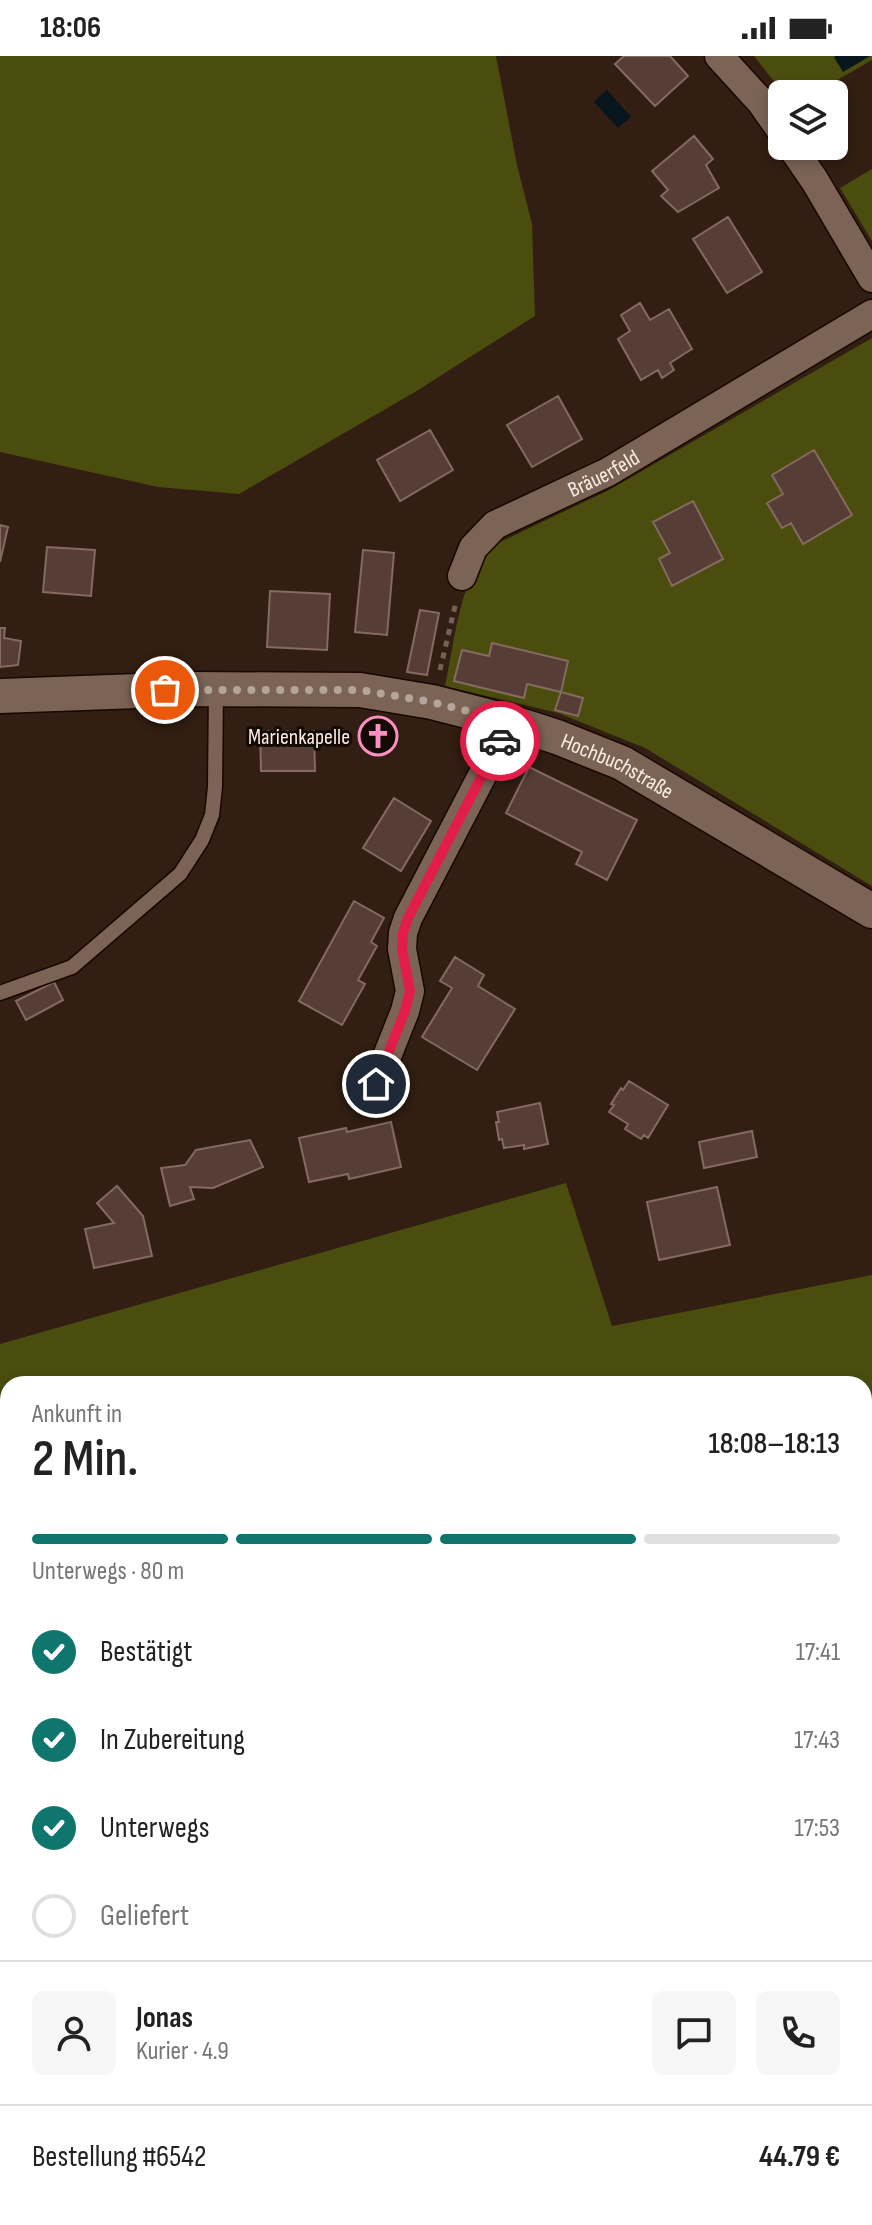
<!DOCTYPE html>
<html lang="de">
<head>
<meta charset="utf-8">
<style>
	body { margin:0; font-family:"Sofia Sans Condensed",sans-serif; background:#f6f6f6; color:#222; height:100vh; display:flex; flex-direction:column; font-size:30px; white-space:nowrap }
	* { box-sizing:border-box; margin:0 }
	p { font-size:26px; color:#767676 }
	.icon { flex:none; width:44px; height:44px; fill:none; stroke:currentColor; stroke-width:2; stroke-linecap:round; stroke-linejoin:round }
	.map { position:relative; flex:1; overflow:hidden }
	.panel { position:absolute; left:0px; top:1320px; width:872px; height:850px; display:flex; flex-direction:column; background:#fff; border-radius:24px 24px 0 0; box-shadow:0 4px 12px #0003 }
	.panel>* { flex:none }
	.fabs { position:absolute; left:768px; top:24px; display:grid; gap:16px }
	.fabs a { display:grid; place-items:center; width:80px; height:80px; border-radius:12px; background:#fff; box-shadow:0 4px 12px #0003; font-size:40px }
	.pin { position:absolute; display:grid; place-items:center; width:68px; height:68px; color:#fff; margin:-34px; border:4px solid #fff; border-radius:50%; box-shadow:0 2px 8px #0007 }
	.courier { position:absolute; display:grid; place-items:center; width:80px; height:80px; margin:-40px; border:6px solid #e11d48; border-radius:50%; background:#fff; color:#222; box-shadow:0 2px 10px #0007 }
	.head em { font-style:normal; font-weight:600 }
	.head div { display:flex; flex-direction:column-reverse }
	.head { display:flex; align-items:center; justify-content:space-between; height:136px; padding:0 32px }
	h1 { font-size:52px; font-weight:600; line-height:60px }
	.bar { display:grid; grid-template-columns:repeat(4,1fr); gap:12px 8px; align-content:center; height:96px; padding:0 32px }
	.bar i { height:10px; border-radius:6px; background:#e0e0e0 }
	.bar .current { background:#0f766e }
	.bar p { grid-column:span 4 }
	.line { display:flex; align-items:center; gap:20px; padding:0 32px; border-top:2px solid #e0e0e0 }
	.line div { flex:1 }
	.round { display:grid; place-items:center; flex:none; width:84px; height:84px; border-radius:12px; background:#f6f6f6 }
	ol { padding:0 32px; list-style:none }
	li { display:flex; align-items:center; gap:24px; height:88px }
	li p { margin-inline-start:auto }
	li .icon { padding:8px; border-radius:50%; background:#0f766e; color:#fff; stroke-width:4 }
	li:last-child { color:#767676 }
	li i { width:44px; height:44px; border:4px solid #e0e0e0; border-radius:50% }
	.status { display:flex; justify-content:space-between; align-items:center; height:56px; padding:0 40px; background:#fff; direction:ltr }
	.status svg { height:22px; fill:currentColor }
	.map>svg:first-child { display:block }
</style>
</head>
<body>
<div class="status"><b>18:06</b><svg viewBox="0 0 49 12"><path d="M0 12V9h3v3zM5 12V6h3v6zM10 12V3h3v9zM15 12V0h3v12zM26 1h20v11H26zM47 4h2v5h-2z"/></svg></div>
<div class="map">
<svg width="872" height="2169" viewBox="0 0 872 2169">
	<rect width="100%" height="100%" fill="#321e12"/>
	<!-- green -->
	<path fill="#4a4d0e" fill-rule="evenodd" d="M0,0H496L517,109L532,168L535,260L415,336L239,438L158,431L0,396Z
		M754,0H872V4L813,38H784Z
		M872,113V185L840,132Z
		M872,282V830L645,692L558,657L445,630C453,593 457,549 474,515C479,503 489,495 498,487L609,434Z
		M566,1127L612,1270L872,1219V2169H0V1288ZM8,1328H864V2162H8Z"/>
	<!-- water -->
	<path fill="#06161c" d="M836,0H870L843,16L834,1Z
		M607,34L631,61L618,72L594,46Z"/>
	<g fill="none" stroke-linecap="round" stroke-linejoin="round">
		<!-- stream -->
		<path stroke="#06161c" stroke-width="10" d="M864,1731L872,1729
			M0,2038L8,2037"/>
	</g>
	<!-- building -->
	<path fill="#563d35" stroke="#856a61" stroke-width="2" d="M624,0H670L688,20L655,50L615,8Z
		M694,80L713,103L706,109L719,132L678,156L661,140L668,134L652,115Z
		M728,161L762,216L727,237L693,183Z
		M640,247L650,264L669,253L692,293L670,307L674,314L662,322L658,314L641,324L618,283L630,275L621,259Z
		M558,340L582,383L532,411L507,369Z
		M430,374L453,414L400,445L377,404Z
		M814,394L852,459L803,488L791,467L782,472L767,447L783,438L772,419Z
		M693,445L723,503L672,530L659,503L670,497L653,466Z
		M0,469L8,471L0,506Z
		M47,491L95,494L91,540L43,536Z
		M363,494L394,497L387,579L355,576Z
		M270,535L330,538L327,594L267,591Z
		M420,554L439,557L427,619L407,616Z
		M0,572H5L4,582L21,585L18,609L0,611Z
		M492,587L568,605L561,636L527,628L524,642L454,625L462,594L489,600Z
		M561,636L583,642L578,660L555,654Z
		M377,672L386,681L377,689L373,688L370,682Z
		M260,675H314L315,715H261Z
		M529,711L637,764L607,824L576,808L582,796L506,757Z
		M394,742L431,765L401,815L363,792Z
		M354,845L384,862L371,886L377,890L358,924L365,928L342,969L299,945Z
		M455,901L484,919L478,930L515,953L477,1014L422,981L452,932L440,925Z
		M54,926L63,944L26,964L16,945Z
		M629,1025L668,1049L648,1082L644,1079L641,1083L625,1073L628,1068L609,1056L614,1049L611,1048L621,1032L623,1034Z
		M540,1047L548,1088L524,1093V1089L504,1092L502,1083L499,1084L496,1066H499L497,1056Z
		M391,1066L401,1111L349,1123L348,1118L309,1126L299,1082L346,1072L347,1076Z
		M752,1075L757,1101L704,1112L699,1086Z
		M250,1084L263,1111L213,1132L190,1131L194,1143L170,1150L161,1112L185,1109L196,1094Z
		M117,1130L143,1160L152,1200L94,1212L85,1173L114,1167L97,1147Z
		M717,1131L730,1189L659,1204L647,1146Z"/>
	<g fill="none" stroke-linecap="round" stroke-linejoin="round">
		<!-- service casing -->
		<g stroke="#190701" stroke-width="17">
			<path id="service" d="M0,937L72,911L180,818L202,784L212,759L215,731L216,633"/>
		</g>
		<!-- minor casing -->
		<g stroke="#190701" stroke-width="31">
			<g id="minor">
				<path d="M719,0L761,46L782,76"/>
				<path d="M791,90L815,125L872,222"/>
				<path id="s1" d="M462,520L473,492L495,469L608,416L872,258"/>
				<path d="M376,1028L405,955L410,935L402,893L403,877L408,862L510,666"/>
			</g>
		</g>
		<!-- tertiary casing -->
		<g stroke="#190701" stroke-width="37">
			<g id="tertiary">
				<path id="s2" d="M0,640L193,633L360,634L432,646L510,666L557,681L622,707L872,855"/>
			</g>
		</g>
		<!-- path -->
		<path stroke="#746257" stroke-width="5" stroke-dasharray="6 6" stroke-linecap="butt" d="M440,614L456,546
			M864,1982L872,1977
			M508,2169L518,2162"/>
		<!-- service -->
		<use href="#service" stroke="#7b6456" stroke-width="14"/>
		<!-- minor -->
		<use href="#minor" stroke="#7b6456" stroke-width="28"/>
		<!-- tertiary -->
		<use href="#tertiary" stroke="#7b6456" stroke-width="34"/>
	</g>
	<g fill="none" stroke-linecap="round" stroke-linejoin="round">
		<!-- done -->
		<path stroke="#b4a49a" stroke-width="8" stroke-dasharray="0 14.4" d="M165,634H360L432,646L510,666L500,685"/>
		<!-- route -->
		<path stroke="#e11d48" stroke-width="10" d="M376,1028L405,955L410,935L402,893L403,877L408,862L500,685"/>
	</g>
	<!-- icons -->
	<defs>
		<g id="church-ring" transform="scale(2)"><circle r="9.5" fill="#130a06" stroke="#fc8fc1" stroke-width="1.5"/><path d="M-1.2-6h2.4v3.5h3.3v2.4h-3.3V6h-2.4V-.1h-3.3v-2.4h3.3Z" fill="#fc8fc1"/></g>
	</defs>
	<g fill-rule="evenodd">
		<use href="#church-ring" x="378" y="680"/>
	</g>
	<g text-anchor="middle" stroke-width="6" stroke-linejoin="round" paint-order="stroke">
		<!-- street labels -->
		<g font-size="22" fill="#faece4" stroke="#130a06">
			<text dy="8" stroke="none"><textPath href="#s1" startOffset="182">Bräuerfeld</textPath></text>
			<text dy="8" stroke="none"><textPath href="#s2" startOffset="630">Hochbuchstraße</textPath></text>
		</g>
		<!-- poi labels -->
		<g font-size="22" fill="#faece4" stroke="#130a06" text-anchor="end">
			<text x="350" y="688">Marienkapelle</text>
		</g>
	</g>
</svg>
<div class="fabs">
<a><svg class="icon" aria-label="layers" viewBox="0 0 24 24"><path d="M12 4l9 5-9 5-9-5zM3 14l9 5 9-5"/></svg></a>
</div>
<div class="pin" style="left:165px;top:634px;background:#ea580c"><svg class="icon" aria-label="bag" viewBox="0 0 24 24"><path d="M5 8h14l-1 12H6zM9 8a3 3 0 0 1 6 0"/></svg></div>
<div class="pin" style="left:376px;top:1028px;background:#1f2937"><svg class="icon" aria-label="home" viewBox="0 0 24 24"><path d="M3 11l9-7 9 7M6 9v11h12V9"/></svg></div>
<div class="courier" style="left:500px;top:685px"><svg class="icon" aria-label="car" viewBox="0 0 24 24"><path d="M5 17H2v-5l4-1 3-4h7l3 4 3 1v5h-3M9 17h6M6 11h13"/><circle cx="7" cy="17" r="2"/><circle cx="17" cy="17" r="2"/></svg></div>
<section class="panel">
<div class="head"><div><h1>2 Min.</h1><p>Ankunft in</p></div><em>18:08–18:13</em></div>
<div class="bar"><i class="current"></i><i class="current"></i><i class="current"></i><i></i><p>Unterwegs · 80 m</p></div>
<ol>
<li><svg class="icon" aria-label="check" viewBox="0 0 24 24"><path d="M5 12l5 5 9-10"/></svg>Bestätigt<p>17:41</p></li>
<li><svg class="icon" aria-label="check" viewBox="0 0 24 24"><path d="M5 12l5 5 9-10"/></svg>In Zubereitung<p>17:43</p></li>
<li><svg class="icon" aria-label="check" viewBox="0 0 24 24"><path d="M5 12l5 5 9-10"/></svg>Unterwegs<p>17:53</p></li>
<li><i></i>Geliefert</li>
</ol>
<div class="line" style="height:144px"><a class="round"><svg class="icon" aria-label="person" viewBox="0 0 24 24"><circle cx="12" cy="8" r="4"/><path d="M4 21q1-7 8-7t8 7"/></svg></a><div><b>Jonas</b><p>Kurier · 4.9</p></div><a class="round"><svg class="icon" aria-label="chat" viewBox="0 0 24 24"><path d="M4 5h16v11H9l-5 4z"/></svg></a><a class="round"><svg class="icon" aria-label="phone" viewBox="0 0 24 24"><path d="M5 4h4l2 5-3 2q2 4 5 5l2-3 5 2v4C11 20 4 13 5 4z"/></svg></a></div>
<div class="line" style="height:104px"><div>Bestellung #6542</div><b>44.79 €</b></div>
</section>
</div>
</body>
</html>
